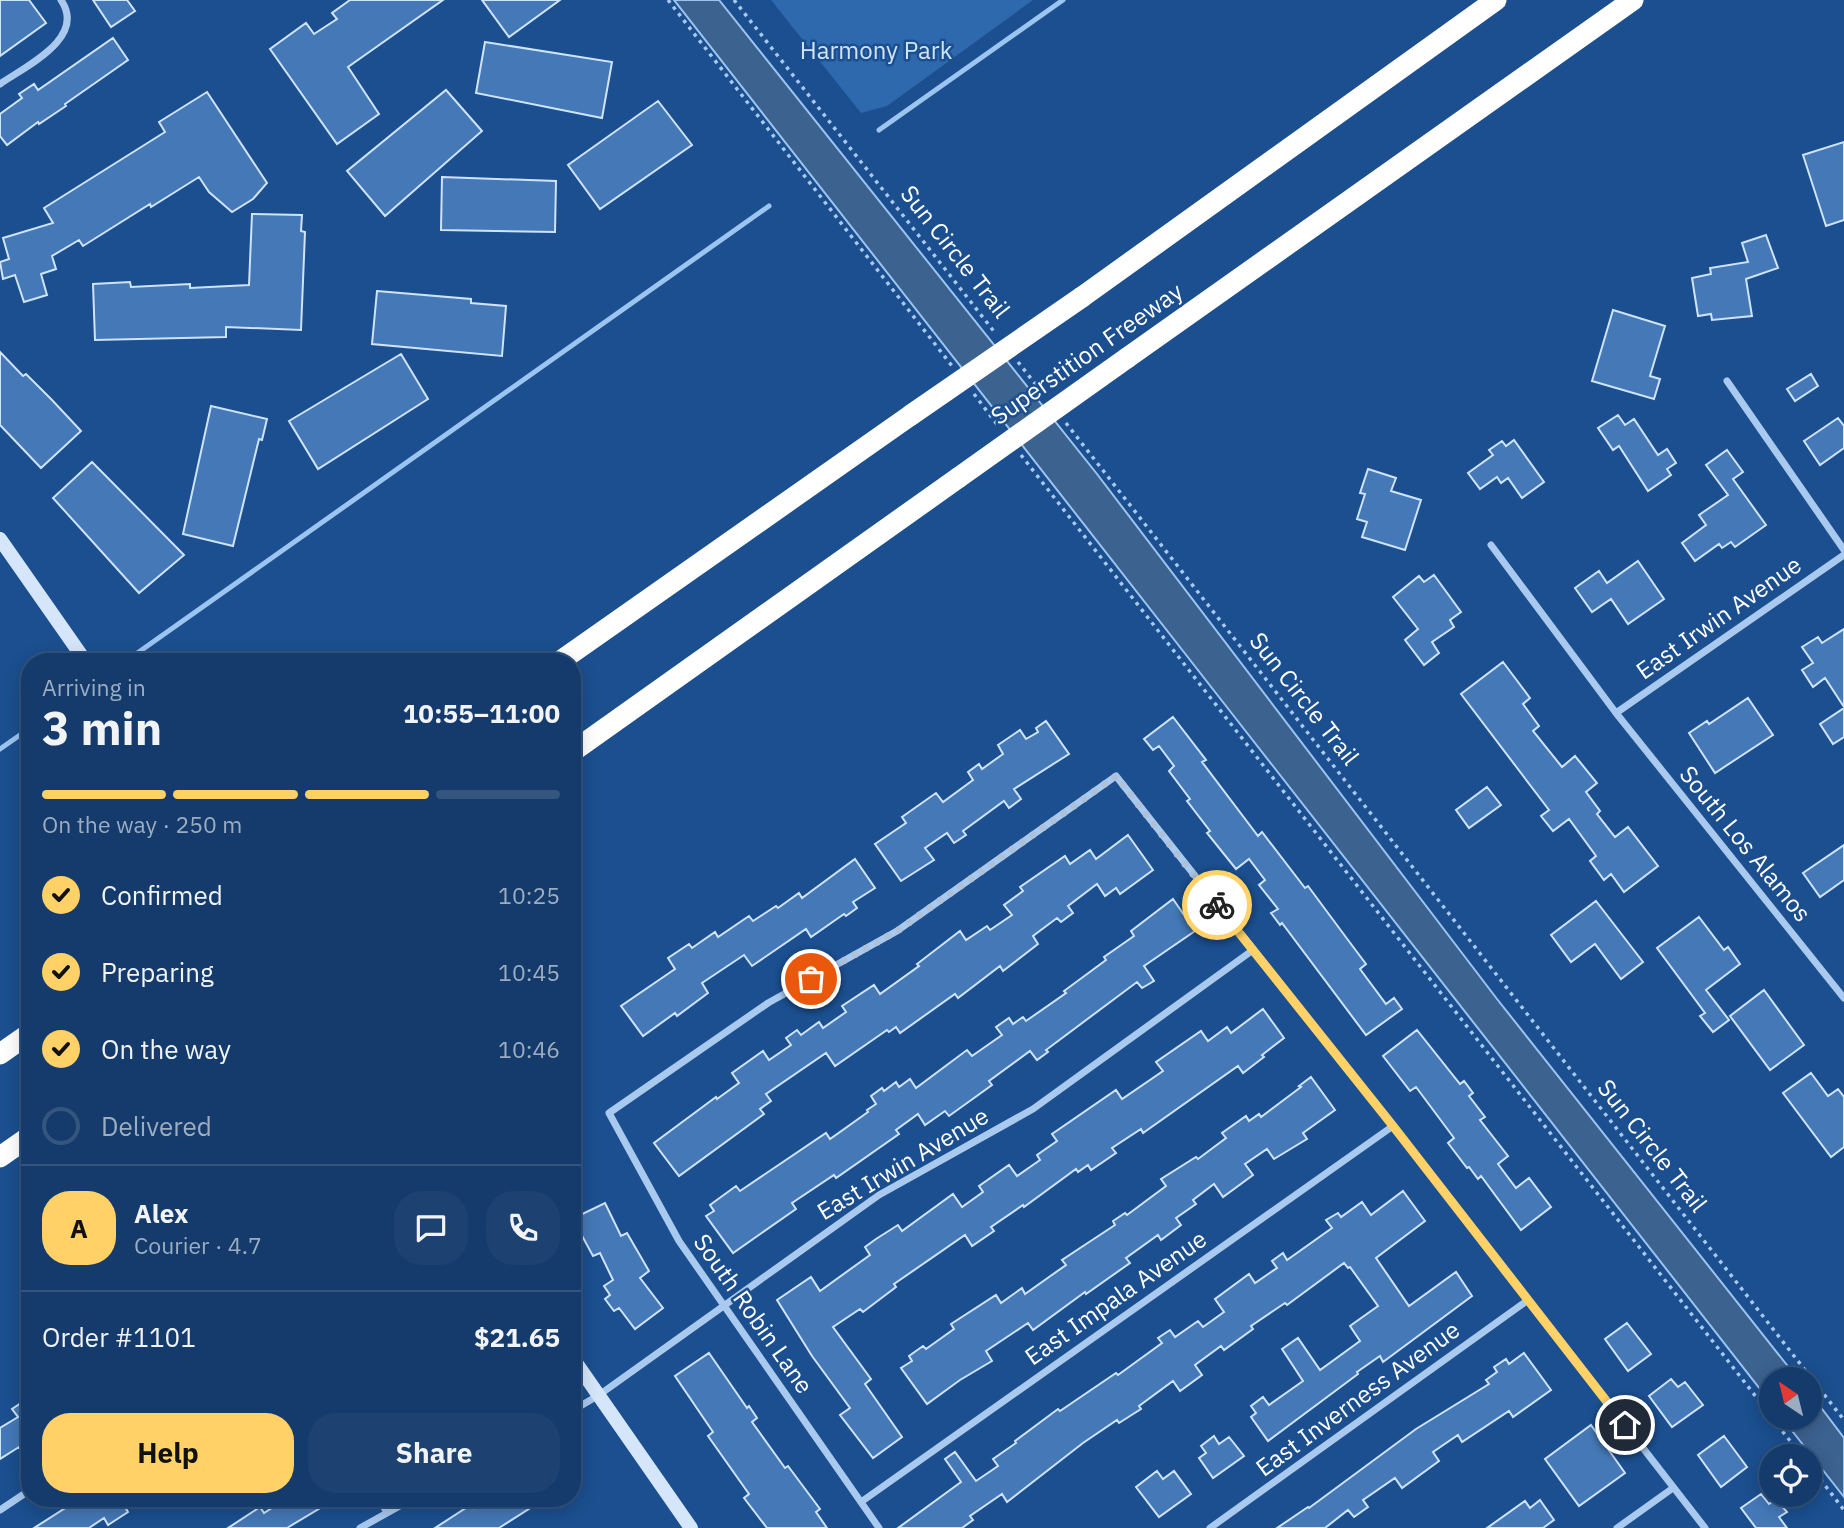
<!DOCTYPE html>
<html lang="en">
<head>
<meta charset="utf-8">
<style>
	body { margin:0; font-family:"IBM Plex Sans",sans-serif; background:#1d4271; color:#f1f3f6; height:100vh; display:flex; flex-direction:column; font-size:26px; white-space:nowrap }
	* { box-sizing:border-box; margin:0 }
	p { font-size:23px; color:#9dadc1 }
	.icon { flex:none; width:38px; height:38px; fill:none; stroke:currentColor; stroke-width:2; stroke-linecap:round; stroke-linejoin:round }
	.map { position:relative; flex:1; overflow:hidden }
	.panel { position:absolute; left:21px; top:653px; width:560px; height:854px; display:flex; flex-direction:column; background:#143b6b; border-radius:28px; box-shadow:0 4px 18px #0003,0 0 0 2px #33557e }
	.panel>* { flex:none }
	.needle { width:46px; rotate:325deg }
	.fabs { position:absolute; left:1759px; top:1367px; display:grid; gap:14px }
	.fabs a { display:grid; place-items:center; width:63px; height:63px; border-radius:50%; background:#143b6b; box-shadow:0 4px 18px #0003,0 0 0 2px #33557e; font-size:35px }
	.pin { position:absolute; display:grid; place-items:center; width:60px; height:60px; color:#fff; margin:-30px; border:4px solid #fff; border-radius:50%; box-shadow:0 2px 7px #0007 }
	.courier { position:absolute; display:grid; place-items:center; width:70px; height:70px; margin:-35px; border:5px solid #ffd166; border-radius:50%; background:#fff; color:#222; box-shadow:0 2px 9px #0007 }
	.headline em { font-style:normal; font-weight:700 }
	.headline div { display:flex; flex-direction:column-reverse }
	.headline { display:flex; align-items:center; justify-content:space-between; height:119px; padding:0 21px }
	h1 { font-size:46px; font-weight:700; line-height:52px }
	.bar { display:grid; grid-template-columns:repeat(4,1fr); gap:10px 7px; align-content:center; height:84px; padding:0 21px }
	.bar i { height:9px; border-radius:5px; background:#33557e }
	.bar .selected { background:#ffd166 }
	.bar p { grid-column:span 4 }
	.line { display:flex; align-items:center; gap:18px; padding:0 21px; border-top:2px solid #33557e }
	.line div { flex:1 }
	.round { display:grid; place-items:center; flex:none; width:74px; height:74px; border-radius:28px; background:#1d4271 }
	ol { padding:0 21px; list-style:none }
	li { display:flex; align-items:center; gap:21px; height:77px }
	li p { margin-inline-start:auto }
	li .icon { padding:7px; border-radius:50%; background:#ffd166; color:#111; stroke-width:4 }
	li:last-child { color:#9dadc1 }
	li i { width:38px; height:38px; border:4px solid #33557e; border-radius:50% }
	.primary-button { display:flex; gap:14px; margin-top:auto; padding:14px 21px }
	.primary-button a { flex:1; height:80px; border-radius:28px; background:#ffd166; color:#111; font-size:28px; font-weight:700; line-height:80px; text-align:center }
	.primary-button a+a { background:#1d4271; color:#f1f3f6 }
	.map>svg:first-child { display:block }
</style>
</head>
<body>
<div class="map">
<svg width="1844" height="1528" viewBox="0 0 1844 1528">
	<rect width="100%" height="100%" fill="#1b4f8f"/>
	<!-- green -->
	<path fill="#2e69ad" d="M771,0H1033L887,106L861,113Z"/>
	<!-- water -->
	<path fill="#3c6290" stroke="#9cc4f0" stroke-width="2" d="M674,0H719L1097,474L1497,999L1798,1379H1771V1403C1407,934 1038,469 674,0Z
		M1810,1393L1844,1438V1497L1782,1418H1810Z"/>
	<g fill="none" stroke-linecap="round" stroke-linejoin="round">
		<!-- stream -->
		<path stroke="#9cc4f0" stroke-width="5" d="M879,130L1063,0
			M136,654L769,206
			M0,749L30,728"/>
	</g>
	<!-- building -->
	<path fill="#4478b7" stroke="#cfe3fa" stroke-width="2" d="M0,0H29L46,23L0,56Z
		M93,0H127L135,11L111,27Z
		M350,0H443L348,67L379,114L337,144L270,49L306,23L314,34L337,19L332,13Z
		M482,0H560L509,37Z
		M113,38L128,60L65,104L66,106L39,124L38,122L7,145L0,136V114L22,98L19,94L34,84L38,90Z
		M485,42L612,62L602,118L476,93Z
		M446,90L482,131L385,216L347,171Z
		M207,92L267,183L253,199L232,212L209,192L199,177L151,207L150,204L83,246L79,240L52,256L56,269L41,274L47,295L24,302L15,275L3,279L0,262L9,259L3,238L53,223L44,208L165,132L159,122Z
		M658,101L692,145L600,209L568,165Z
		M1844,142V220L1826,226L1803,155Z
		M442,177L556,181L555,232L441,230Z
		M252,214L302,215L301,231L305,232L301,330L226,327V337L95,340L93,284L130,282L131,287L190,284V288L249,285Z
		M1766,235L1778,268L1746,279L1752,316L1712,320L1711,314L1698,316L1692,278L1711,274L1710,268L1748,262L1742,243Z
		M377,291L471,299V303L506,306L502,356L372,344Z
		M1613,310L1665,326L1650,376L1660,379L1654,399L1592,381Z
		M0,352L23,376L26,374L52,400L81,431L41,468L0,425Z
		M401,354L428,399L318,469L289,421Z
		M1811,374L1818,386L1795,401L1787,389Z
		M211,406L267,419L262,440L259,439L233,546L183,534Z
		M1618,415L1625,425L1634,419L1658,455L1667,449L1676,463L1667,469L1671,475L1648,491L1619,446L1613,450L1598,428Z
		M1838,418L1844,426V448L1820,465L1804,441Z
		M1514,440L1544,482L1522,498L1508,478L1501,483L1497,477L1480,489L1468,473L1493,455L1489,450L1502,441L1506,446Z
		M1727,450L1743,472L1733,479L1766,525L1735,547L1731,542L1722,548L1719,544L1695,561L1682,543L1706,525L1699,515L1728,495L1706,465Z
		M92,462L184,555L139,593L53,498Z
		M1368,469L1396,478L1391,491L1421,500L1405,550L1362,537L1367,522L1357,519L1365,494L1360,493Z
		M1638,561L1664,599L1628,624L1611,599L1592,612L1575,588L1599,571L1607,583Z
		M1434,575L1461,612L1450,620L1454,627L1432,642L1439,653L1424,665L1405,640L1418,629L1393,597L1419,576L1424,582Z
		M1844,629V707L1825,678L1813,687L1802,670L1813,663L1802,647L1818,637L1822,643Z
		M1503,662L1530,698L1523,704L1539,726L1533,731L1562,767L1575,756L1597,783L1586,792L1600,811L1597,814L1615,837L1628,827L1658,866L1624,892L1611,874L1604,880L1590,861L1596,856L1569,819L1553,831L1541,816L1549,810L1461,694Z
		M1748,698L1773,735L1715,773L1689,733L1707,721L1709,724Z
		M1844,708V737L1833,744L1820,724Z
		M1173,717L1206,760L1202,762L1258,836L1262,832L1305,888L1308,886L1348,940L1366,964L1360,969L1386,1004L1394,998L1402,1009L1366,1035L1282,923L1280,925L1271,913L1278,909L1259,885L1265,880L1249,859L1236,869L1207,833L1210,831L1187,801L1190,799L1169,771L1174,766L1159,746L1153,750L1144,739Z
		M1046,721L1069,754L1014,789L1021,799L1009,808L1004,801L963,831L966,835L954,843L947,833L925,848L934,860L901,881L875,844L906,823L902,817L936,793L943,802L973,780L968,772L979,764L982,769L1003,754L998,745L1020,730L1026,739L1038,732L1036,728Z
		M1487,787L1501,805L1469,828L1456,810Z
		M1128,835L1153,870L1120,894L1116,888L1105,896L1097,884L1068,906L1073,913L1061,922L1057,918L1033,936L1038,944L1003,971L1000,966L958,998L955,994L900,1033L896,1027L889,1032L887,1030L835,1066L826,1053L766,1094L771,1101L760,1109L764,1114L679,1176L654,1143L716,1097L717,1099L739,1083L732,1073L763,1051L769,1060L791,1045L786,1038L797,1030L801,1035L819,1022L823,1028L846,1012L842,1006L874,985L880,994L919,966L917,964L960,931L966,940L987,926L990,930L1012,915L1004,905L1023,891L1020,887L1065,856L1070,864L1090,850L1096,859Z
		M1844,845V880L1820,897L1803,873Z
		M855,859L875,888L853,902L857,908L846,916L844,914L811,937L806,929L752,966L744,955L702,983L708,993L677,1016L675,1013L643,1036L621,1006L675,969L668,958L689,944L692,948L715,932L718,937L749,916L753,921L776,906L778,908L799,893L802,898Z
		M1173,899L1195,931L1144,966L1154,981L1142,988L1137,982L1046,1050L1048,1052L1037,1060L1030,1051L989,1081L992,1085L949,1116L945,1111L925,1125L918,1114L896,1130L899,1134L836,1178L834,1175L792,1203L796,1209L733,1253L706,1216L714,1211L710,1205L736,1186L740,1191L826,1133L830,1139L868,1112L867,1110L876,1104L871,1096L882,1088L884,1091L896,1082L899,1087L910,1079L916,1088L967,1050L972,1056L1002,1035L996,1027L1009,1018L1013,1024L1023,1017L1026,1021L1066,993L1064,991L1106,960L1104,957L1134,936L1131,931Z
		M1596,901L1643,962L1621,979L1595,944L1571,962L1551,935Z
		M1699,917L1724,950L1728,947L1740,964L1706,990L1729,1020L1713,1032L1700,1016L1705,1013L1657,948Z
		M1764,990L1804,1045L1770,1070L1730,1016Z
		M1263,1009L1284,1038L1262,1055L1264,1057L1243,1073L1238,1066L1143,1133L1141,1129L1112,1148L1116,1153L1091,1170L1088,1165L1078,1172L1076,1169L1024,1207L1023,1205L991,1227L994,1231L972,1246L965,1235L894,1284L896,1287L863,1312L860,1309L833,1327L871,1379L865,1384L902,1437L873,1458L840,1415L850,1408L812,1356L777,1300L811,1277L820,1291L870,1255L865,1247L876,1239L898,1225L902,1231L953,1194L962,1207L983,1192L979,1186L1009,1165L1017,1176L1040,1160L1037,1155L1057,1141L1052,1134L1116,1090L1122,1099L1163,1071L1156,1062L1201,1031L1208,1041L1227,1027L1231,1033Z
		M1417,1030L1460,1084L1464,1081L1473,1093L1469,1096L1485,1117L1480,1120L1508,1156L1498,1164L1516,1188L1529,1178L1551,1207L1521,1230L1481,1176L1478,1179L1469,1167L1467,1168L1448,1143L1454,1138L1416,1087L1410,1091L1383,1056Z
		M1811,1073L1828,1096L1838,1089L1844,1097V1147L1831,1157L1783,1093Z
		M1311,1077L1335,1110L1303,1133L1307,1139L1274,1159L1267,1149L1245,1164L1253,1175L1223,1197L1214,1184L1193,1200L1196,1204L1176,1218L1181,1225L1161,1240L1158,1235L1126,1258L1130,1263L1086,1294L1085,1292L1033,1330L1028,1323L986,1351L992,1361L960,1380L927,1404L901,1368L912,1361L909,1356L923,1346L926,1349L954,1329L951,1324L996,1295L1001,1303L1022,1288L1025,1294L1066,1265L1062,1260L1115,1225L1113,1221L1125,1213L1127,1215L1166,1186L1161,1179L1196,1157L1198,1159L1226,1138L1222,1133L1246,1116L1249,1121L1259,1114L1261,1117L1301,1087L1299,1086Z
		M1403,1191L1425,1221L1376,1258L1409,1306L1456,1272L1472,1296L1383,1362L1380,1356L1357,1372L1358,1374L1268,1441L1251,1417L1256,1413L1251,1406L1263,1397L1269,1405L1303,1381L1282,1349L1298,1338L1320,1370L1360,1341L1350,1326L1378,1306L1350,1267L1348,1268L1344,1263L1287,1305L1285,1303L1251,1326L1253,1329L1224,1350L1221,1346L1195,1365L1202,1375L1180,1391L1173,1381L1139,1406L1141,1409L1119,1423L1117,1420L1083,1443L1007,1502L1002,1494L970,1516L973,1520L962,1528H898L961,1482L945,1459L955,1452L976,1481L998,1466L993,1459L1016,1443L1015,1441L1058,1409L1060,1411L1116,1373L1118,1375L1162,1343L1158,1338L1170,1330L1175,1337L1198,1321L1203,1327L1224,1312L1215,1299L1249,1274L1255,1283L1277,1268L1272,1261L1283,1253L1287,1260L1332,1228L1326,1220L1338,1213L1341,1217L1362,1202L1371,1215Z
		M605,1203L621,1236L627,1233L649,1271L640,1278L663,1308L635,1329L619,1308L614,1311L605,1299L610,1295L604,1286L613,1280L600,1253L593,1256L580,1232L572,1236V1219Z
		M1627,1323L1651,1354L1628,1371L1605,1339Z
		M709,1353L747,1408L749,1406L757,1418L752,1422L785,1468L788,1466L820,1509L816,1512L827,1528H767L744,1498L749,1494L708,1436L713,1432L675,1376Z
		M1524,1353L1551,1390L1513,1417L1509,1411L1462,1442L1458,1435L1433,1452L1439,1461L1402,1488L1395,1478L1363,1500L1368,1507L1354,1517L1348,1510L1325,1528H1277L1308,1507L1309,1508L1416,1429L1489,1384L1486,1380L1497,1372L1494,1367L1506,1359L1509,1364Z
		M1671,1379L1678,1387L1685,1382L1703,1405L1672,1427L1649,1396Z
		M30,1397V1464L19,1447L0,1459V1428L18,1417L12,1409Z
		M1591,1425L1625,1473L1579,1506L1545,1459Z
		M1214,1436L1219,1444L1229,1437L1244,1456L1213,1478L1199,1458L1206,1453L1201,1446Z
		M1724,1436L1747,1467L1721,1487L1698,1455Z
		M1157,1471L1163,1479L1174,1471L1191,1494L1159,1517L1136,1487Z
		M1761,1494L1769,1504L1776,1499L1787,1512L1779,1517L1787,1528H1756L1741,1508Z
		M81,1498H139L125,1507L128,1512L108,1525L104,1518L89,1528H34Z
		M287,1498H337L287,1528H228L260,1507L264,1513Z
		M490,1498H546L499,1528H435L472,1504L474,1508Z
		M1540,1500L1554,1520L1543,1528H1487L1525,1501L1530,1508Z"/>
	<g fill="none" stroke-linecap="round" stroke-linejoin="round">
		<!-- path -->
		<path stroke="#a9c9ee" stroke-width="3.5" stroke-dasharray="3.5 5" stroke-linecap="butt" d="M668,0L952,366
			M734,0L996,334
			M1018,362L1044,395
			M974,394L999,427
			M1066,423L1844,1420
			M1021,455L1771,1416
			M1772,1418L1802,1456
			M1810,1466L1844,1510"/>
		<!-- minor -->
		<path stroke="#a9c9ee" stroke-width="7" d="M0,84C26,66 87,38 61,0
			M1727,381L1844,550
			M1491,545L1616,713L1844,998
			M1616,713L1844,555
			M572,1411L599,1395L879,1195L1033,1109L1253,950
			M378,1498L387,1512
			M861,1502L1393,1126
			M0,1510L30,1490
			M360,1528L414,1498
			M879,1528L679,1241L609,1113L768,1003L897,931L1116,776L1393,1126L1705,1528
			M1210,1528L1528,1300
			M1617,1528L1673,1488"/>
		<!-- secondary -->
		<path stroke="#d6e6fa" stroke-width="14" d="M0,539L86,662
			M572,1357L691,1528"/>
		<!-- motorway -->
		<path stroke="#fff" stroke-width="21" d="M1082,297L1496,0
			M1127,358L1633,0
			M559,662L911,415
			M572,752L958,478
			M0,1054L30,1033
			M0,1157L30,1136"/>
		<!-- motorway-bridge -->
		<path stroke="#fff" stroke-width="21" d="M911,415L1082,297
			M958,478L1127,358"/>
	</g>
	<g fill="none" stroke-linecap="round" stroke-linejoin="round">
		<!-- done -->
		<path stroke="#afc1d8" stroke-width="7" stroke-dasharray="0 12.6" d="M811,979L897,931L1116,776L1217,905"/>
		<!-- route -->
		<path stroke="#ffd166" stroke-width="9" d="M1217,905L1393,1126L1625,1425"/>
	</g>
	<g text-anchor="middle" stroke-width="5" stroke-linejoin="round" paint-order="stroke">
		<!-- park labels -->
		<g font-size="24" fill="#cfe3fa" stroke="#1b4f8f">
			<text x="876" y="59">Harmony Park</text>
		</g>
		<!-- street labels -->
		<g font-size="24" fill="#fff" stroke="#1b4f8f">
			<text transform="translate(955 252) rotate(52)" y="8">Sun Circle Trail</text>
			<text transform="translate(1087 354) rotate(-35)" y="8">Superstition Freeway</text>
			<text transform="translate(1719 618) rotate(-35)" y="8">East Irwin Avenue</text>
			<text transform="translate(1304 699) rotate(52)" y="8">Sun Circle Trail</text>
			<text transform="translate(1745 844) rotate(51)" y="8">South Los Alamos</text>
			<text transform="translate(1652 1146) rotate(52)" y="8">Sun Circle Trail</text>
			<text transform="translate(903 1164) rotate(-31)" y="8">East Irwin Avenue</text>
			<text transform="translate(1116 1298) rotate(-35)" y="8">East Impala Avenue</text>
			<text transform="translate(753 1314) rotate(55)" y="8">South Robin Lane</text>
			<text transform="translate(1358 1399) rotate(-36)" y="8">East Inverness Avenue</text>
		</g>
	</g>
</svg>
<div class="fabs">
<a><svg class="needle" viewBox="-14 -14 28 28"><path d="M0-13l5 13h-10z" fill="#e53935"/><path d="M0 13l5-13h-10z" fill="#9dadc1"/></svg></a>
<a><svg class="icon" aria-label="locate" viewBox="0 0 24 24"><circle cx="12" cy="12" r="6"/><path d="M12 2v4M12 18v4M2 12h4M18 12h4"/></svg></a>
</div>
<div class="pin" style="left:811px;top:979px;background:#ea580c"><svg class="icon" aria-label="bag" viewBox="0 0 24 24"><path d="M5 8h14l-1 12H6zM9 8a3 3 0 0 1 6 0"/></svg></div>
<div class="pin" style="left:1625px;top:1425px;background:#1f2937"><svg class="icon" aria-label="home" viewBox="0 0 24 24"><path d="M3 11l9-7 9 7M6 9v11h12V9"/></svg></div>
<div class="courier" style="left:1217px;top:905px"><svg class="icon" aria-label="bike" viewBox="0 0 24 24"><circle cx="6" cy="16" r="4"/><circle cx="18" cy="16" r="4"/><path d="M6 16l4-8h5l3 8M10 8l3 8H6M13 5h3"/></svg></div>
<section class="panel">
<div class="headline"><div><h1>3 min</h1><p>Arriving in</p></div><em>10:55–11:00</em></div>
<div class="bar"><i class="selected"></i><i class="selected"></i><i class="selected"></i><i></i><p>On the way · 250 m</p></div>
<ol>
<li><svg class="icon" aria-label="check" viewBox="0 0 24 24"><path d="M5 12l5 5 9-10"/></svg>Confirmed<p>10:25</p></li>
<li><svg class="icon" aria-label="check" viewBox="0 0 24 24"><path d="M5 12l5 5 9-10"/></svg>Preparing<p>10:45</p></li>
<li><svg class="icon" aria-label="check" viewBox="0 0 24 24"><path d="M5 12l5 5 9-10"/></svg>On the way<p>10:46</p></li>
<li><i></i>Delivered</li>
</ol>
<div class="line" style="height:126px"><b class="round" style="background:#ffd166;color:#111">A</b><div><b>Alex</b><p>Courier · 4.7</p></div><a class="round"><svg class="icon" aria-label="chat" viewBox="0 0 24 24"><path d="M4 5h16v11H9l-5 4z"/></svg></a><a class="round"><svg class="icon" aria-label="phone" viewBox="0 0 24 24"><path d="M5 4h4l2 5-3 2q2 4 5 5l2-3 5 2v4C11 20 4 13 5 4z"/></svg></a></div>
<div class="line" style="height:91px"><div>Order #1101</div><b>$21.65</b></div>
<div class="primary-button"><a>Help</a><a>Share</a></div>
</section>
</div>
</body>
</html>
